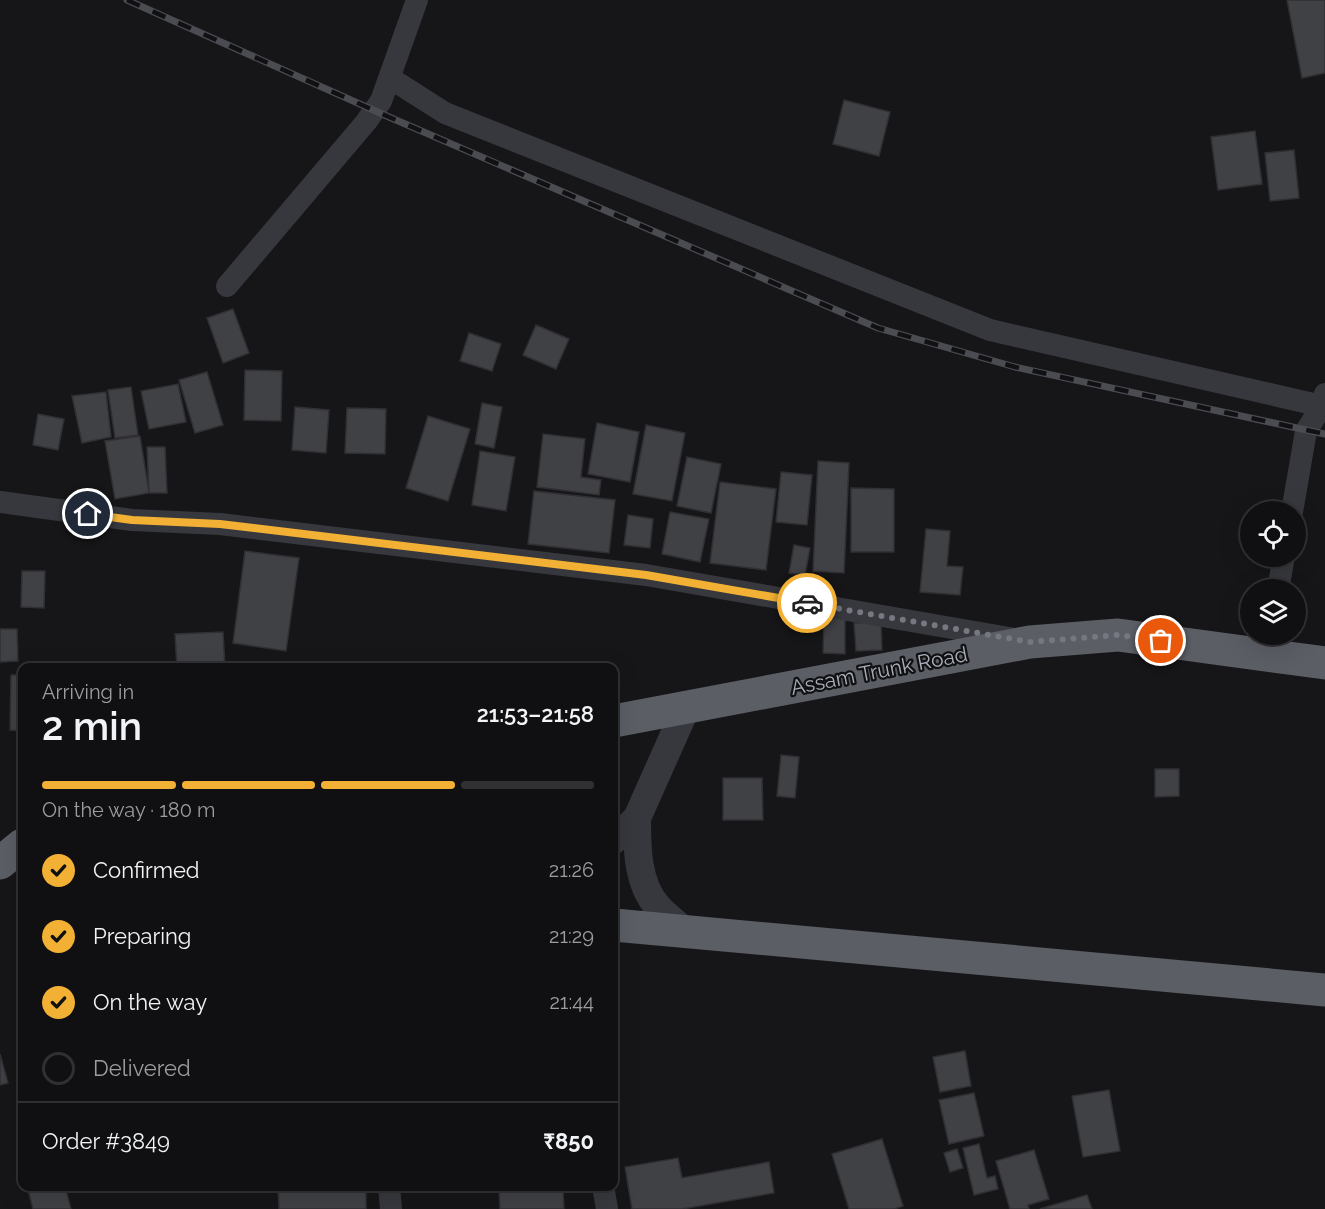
<!DOCTYPE html>
<html lang="en">
<head>
<meta charset="utf-8">
<style>
	body { margin:0; font-family:Raleway,sans-serif; background:#19191b; color:#f1f3f6; height:100vh; display:flex; flex-direction:column; font-size:22px; white-space:nowrap }
	* { box-sizing:border-box; margin:0 }
	p { font-size:20px; color:#9c9d9f }
	.icon { flex:none; width:33px; height:33px; fill:none; stroke:currentColor; stroke-width:2; stroke-linecap:round; stroke-linejoin:round }
	.map { position:relative; flex:1; overflow:hidden }
	.panel { position:absolute; left:18px; top:663px; width:600px; height:528px; display:flex; flex-direction:column; background:#101012; border-radius:12px; box-shadow:0 6px 24px #0002,0 0 0 2px #303032 }
	.panel>* { flex:none }
	.controls { position:absolute; left:1240px; top:501px; display:grid; gap:12px }
	.controls a { display:grid; place-items:center; width:66px; height:66px; border-radius:50%; background:#101012; box-shadow:0 6px 24px #0002,0 0 0 2px #303032; font-size:30px }
	.pin { position:absolute; display:grid; place-items:center; width:51px; height:51px; color:#fff; margin:-26px; border:3px solid #fff; border-radius:50%; box-shadow:0 2px 6px #0007 }
	.courier { position:absolute; display:grid; place-items:center; width:60px; height:60px; margin:-30px; border:4px solid #f2b134; border-radius:50%; background:#fff; color:#222; box-shadow:0 2px 8px #0007 }
	.head em { font-style:normal; font-weight:600 }
	.head div { display:flex; flex-direction:column-reverse }
	.head { display:flex; align-items:center; justify-content:space-between; height:102px; padding:0 24px }
	h1 { font-size:39px; font-weight:600; line-height:45px }
	.bar { display:grid; grid-template-columns:repeat(4,1fr); gap:9px 6px; align-content:center; height:72px; padding:0 24px }
	.bar i { height:8px; border-radius:4px; background:#303032 }
	.bar .on { background:#f2b134 }
	.bar p { grid-column:span 4 }
	.line { display:flex; align-items:center; gap:15px; padding:0 24px; border-top:2px solid #303032 }
	.line div { flex:1 }
	ol { padding:0 24px; list-style:none }
	li { display:flex; align-items:center; gap:18px; height:66px }
	li p { margin-inline-start:auto }
	li .icon { padding:6px; border-radius:50%; background:#f2b134; color:#111; stroke-width:4 }
	li:last-child { color:#9c9d9f }
	li i { width:33px; height:33px; border:3px solid #303032; border-radius:50% }
	.map>svg:first-child { display:block }
</style>
</head>
<body>
<div class="map">
<svg width="1325" height="1209" viewBox="0 0 1325 1209">
	<rect width="100%" height="100%" fill="#161618"/>
	<!-- building -->
	<path fill="#404145" stroke="#303034" stroke-width="1.5" d="M1287,0H1325V73L1302,78Z
		M844,100L890,112L879,156L833,144Z
		M1255,131L1262,184L1218,190L1211,137Z
		M1294,150L1299,198L1270,201L1265,153Z
		M233,309L249,353L223,363L207,318Z
		M536,325L569,339L556,369L523,355Z
		M469,333L501,344L492,371L460,361Z
		M245,370L282,371L281,421L244,420Z
		M207,372L223,425L195,433L179,380Z
		M178,384L186,422L149,429L141,391Z
		M131,387L138,435L115,438L108,390Z
		M106,392L111,437L82,443L72,396Z
		M482,403L502,407L494,448L475,444Z
		M295,407L329,410L326,453L292,450Z
		M347,408L386,409L385,454L345,453Z
		M38,414L64,419L58,450L33,445Z
		M428,416L470,429L448,501L406,488Z
		M597,423L639,432L630,482L588,474Z
		M646,425L685,433L672,501L633,494Z
		M543,434L585,439L581,477L601,480L599,495L537,487Z
		M140,436L149,493L115,499L105,441Z
		M147,447H165L167,493H149Z
		M480,451L515,457L506,511L472,505Z
		M687,457L721,464L711,513L677,506Z
		M818,461L849,463L844,573L813,571Z
		M781,472L812,475L807,525L776,522Z
		M720,482L776,489L766,570L710,563Z
		M851,488L894,489V552H851Z
		M534,491L615,500L609,553L528,544Z
		M670,512L709,519L700,562L662,554Z
		M628,515L653,519L650,548L624,545Z
		M926,529L950,531L947,566L963,567L960,595L920,592Z
		M794,545L810,548L805,575L789,573Z
		M245,551L299,558L286,651L233,643Z
		M22,571H45L44,608L21,607Z
		M824,616L845,617V654L823,653Z
		M881,622L882,650L856,651L854,623Z
		M0,629H17L18,661L0,662Z
		M223,632L225,668H177L175,634Z
		M11,675H22V731L10,730Z
		M781,755L799,757L795,798L777,796Z
		M1155,769H1179V796L1155,797Z
		M723,778H762L763,820H723Z
		M19,1032H22V1052Z
		M965,1051L971,1086L940,1092L933,1057Z
		M0,1054L8,1083L0,1085Z
		M1109,1090L1120,1151L1083,1157L1072,1096Z
		M974,1093L984,1136L949,1144L939,1100Z
		M882,1139L903,1206L894,1209H849L832,1154Z
		M979,1144L987,1178L995,1176L998,1189L974,1195L963,1148Z
		M957,1149L963,1168L950,1172L944,1153Z
		M1034,1150L1049,1199L1028,1205L1029,1209H1010L996,1161Z
		M678,1158L682,1178L769,1162L774,1193L682,1209H632L625,1167Z
		M27,1186H65L71,1209H33Z
		M278,1186H366V1209H279Z
		M563,1188L564,1209H500L499,1191Z
		M1087,1195L1092,1209H1040Z"/>
	<g fill="none" stroke-linecap="round" stroke-linejoin="round">
		<!-- minor -->
		<path stroke="#37383d" stroke-width="22" d="M390,78L445,113L990,330L1322,406
			M227,286L366,122L381,101L417,0
			M0,502L132,520L220,524L646,575L1015,639
			M1292,512L1306,431L1322,406L1325,394
			M1278,590L1284,556
			M389,1186L391,1209
			M603,1186L607,1209"/>
		<!-- tertiary -->
		<path stroke="#37383d" stroke-width="28" d="M637,818C637,847 637,884 658,907C666,916 677,924 686,932
			M614,840L637,818L686,708"/>
		<!-- trunk -->
		<path stroke="#5b5e65" stroke-width="33" d="M614,721L1030,642L1118,635L1325,663
			M0,863L22,845
			M614,925L1325,990"/>
		<!-- rail casing -->
		<g stroke="#4a4c52" stroke-width="7">
			<path id="rail" d="M127,0L389,117L878,328L1015,367L1325,434"/>
		</g>
		<!-- rail -->
		<use href="#rail" stroke="#111113" stroke-width="4.5" stroke-dasharray="14" stroke-linecap="butt"/>
	</g>
	<g fill="none" stroke-linecap="round" stroke-linejoin="round">
		<!-- done -->
		<path stroke="#757880" stroke-width="6" stroke-dasharray="0 10.8" d="M807,603L1030,642L1118,635L1161,641"/>
		<!-- route -->
		<path stroke="#f2b134" stroke-width="8" d="M88,514L132,520L220,524L646,575L807,603"/>
	</g>
	<g text-anchor="middle" stroke-width="4.5" stroke-linejoin="round" paint-order="stroke">
		<!-- street labels -->
		<g font-size="21" fill="#a8adb8" stroke="#111113">
			<text transform="translate(879 671) rotate(-11)" y="7">Assam Trunk Road</text>
		</g>
	</g>
</svg>
<div class="controls">
<a><svg class="icon" aria-label="locate" viewBox="0 0 24 24"><circle cx="12" cy="12" r="6"/><path d="M12 2v4M12 18v4M2 12h4M18 12h4"/></svg></a>
<a><svg class="icon" aria-label="layers" viewBox="0 0 24 24"><path d="M12 4l9 5-9 5-9-5zM3 14l9 5 9-5"/></svg></a>
</div>
<div class="pin" style="left:1161px;top:641px;background:#ea580c"><svg class="icon" aria-label="bag" viewBox="0 0 24 24"><path d="M5 8h14l-1 12H6zM9 8a3 3 0 0 1 6 0"/></svg></div>
<div class="pin" style="left:88px;top:514px;background:#1f2937"><svg class="icon" aria-label="home" viewBox="0 0 24 24"><path d="M3 11l9-7 9 7M6 9v11h12V9"/></svg></div>
<div class="courier" style="left:807px;top:603px"><svg class="icon" aria-label="car" viewBox="0 0 24 24"><path d="M5 17H2v-5l4-1 3-4h7l3 4 3 1v5h-3M9 17h6M6 11h13"/><circle cx="7" cy="17" r="2"/><circle cx="17" cy="17" r="2"/></svg></div>
<section class="panel">
<div class="head"><div><h1>2 min</h1><p>Arriving in</p></div><em>21:53–21:58</em></div>
<div class="bar"><i class="on"></i><i class="on"></i><i class="on"></i><i></i><p>On the way · 180 m</p></div>
<ol>
<li><svg class="icon" aria-label="check" viewBox="0 0 24 24"><path d="M5 12l5 5 9-10"/></svg>Confirmed<p>21:26</p></li>
<li><svg class="icon" aria-label="check" viewBox="0 0 24 24"><path d="M5 12l5 5 9-10"/></svg>Preparing<p>21:29</p></li>
<li><svg class="icon" aria-label="check" viewBox="0 0 24 24"><path d="M5 12l5 5 9-10"/></svg>On the way<p>21:44</p></li>
<li><i></i>Delivered</li>
</ol>
<div class="line" style="height:78px"><div>Order #3849</div><b>₹850</b></div>
</section>
</div>
</body>
</html>
